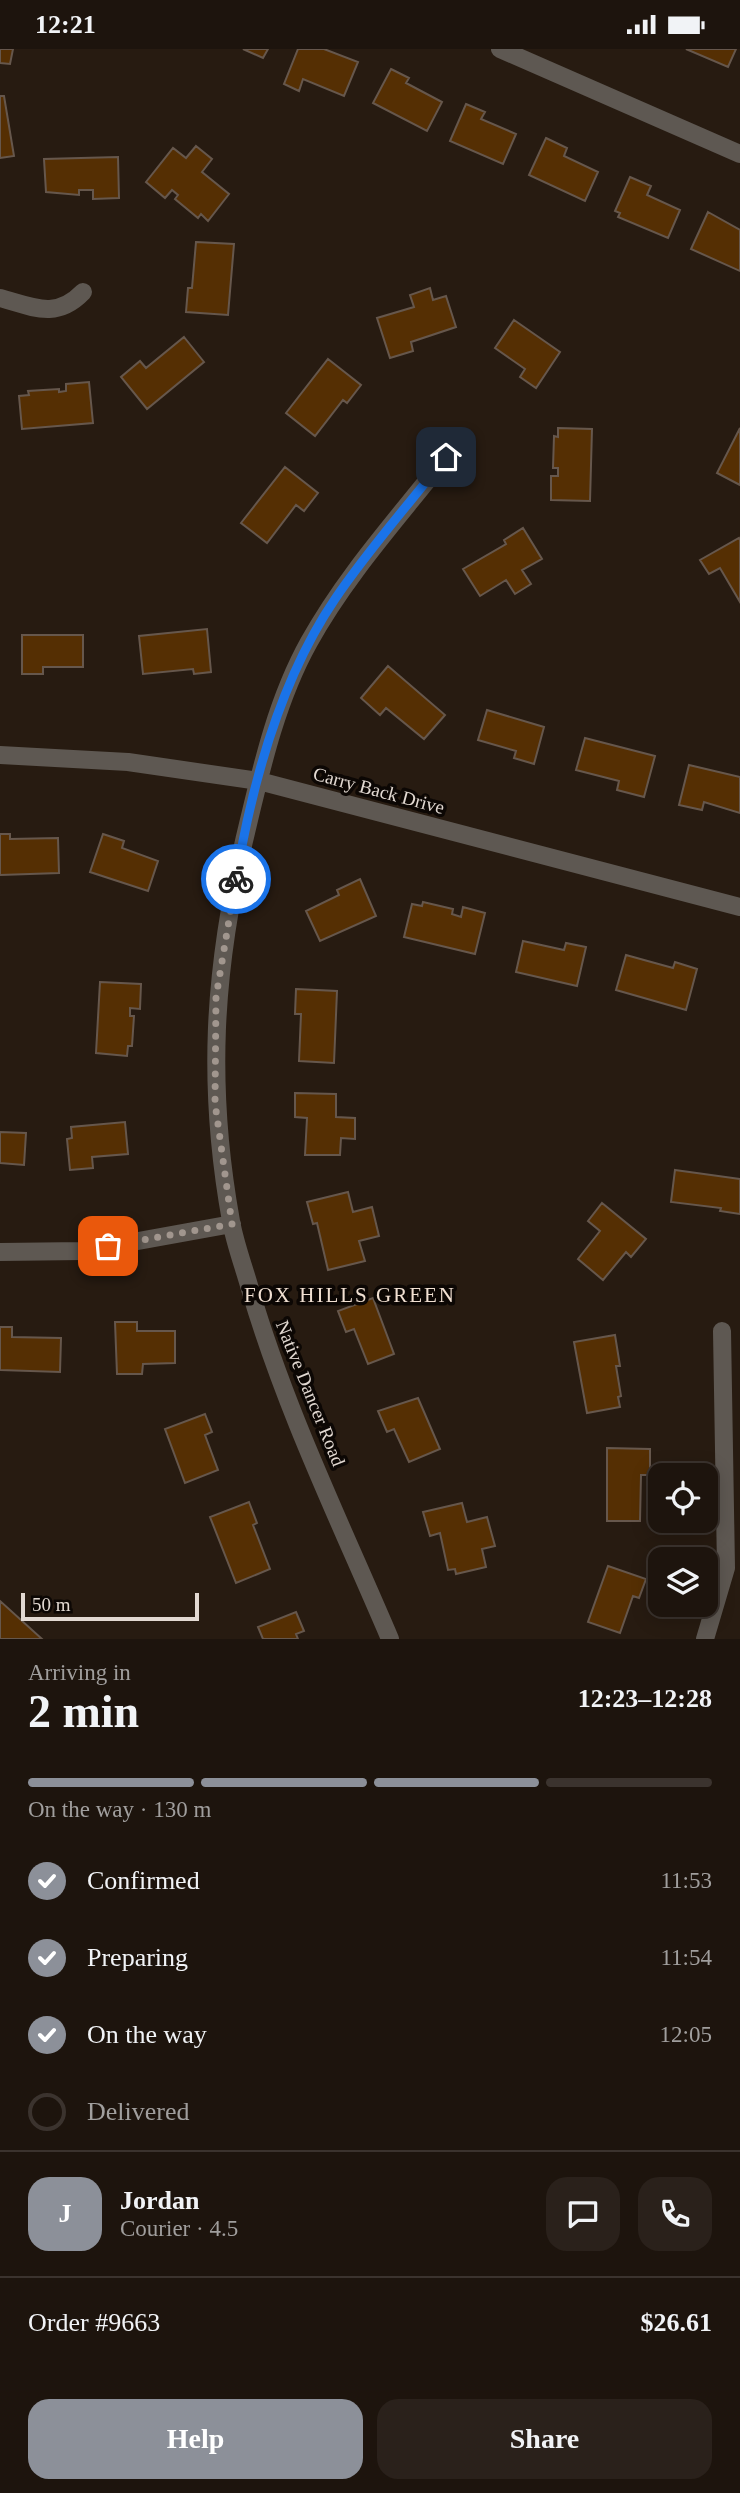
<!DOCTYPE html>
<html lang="en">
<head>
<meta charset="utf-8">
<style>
	body { margin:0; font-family:Georgia,serif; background:#2a211b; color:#f1f3f6; height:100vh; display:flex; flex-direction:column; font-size:26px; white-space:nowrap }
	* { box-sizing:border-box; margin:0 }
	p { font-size:23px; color:#a09e9d }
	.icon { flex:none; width:38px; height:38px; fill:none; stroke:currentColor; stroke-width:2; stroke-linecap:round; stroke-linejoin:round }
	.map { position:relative; height:1590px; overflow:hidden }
	.panel { display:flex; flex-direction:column; background:#1d140d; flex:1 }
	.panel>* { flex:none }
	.controls { position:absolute; left:648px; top:1414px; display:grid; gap:14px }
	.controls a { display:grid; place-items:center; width:70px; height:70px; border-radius:14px; background:#1d140d; box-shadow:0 4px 18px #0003,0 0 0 2px #3b332e; font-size:35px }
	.scale { position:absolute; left:21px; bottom:18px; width:178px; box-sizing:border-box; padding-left:7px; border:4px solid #e2d9d2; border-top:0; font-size:19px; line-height:24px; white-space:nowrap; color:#e2d9d2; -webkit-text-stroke:5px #0c0704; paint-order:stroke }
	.pin { position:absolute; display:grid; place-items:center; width:60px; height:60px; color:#fff; margin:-30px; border-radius:14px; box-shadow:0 4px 10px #0006 }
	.courier { position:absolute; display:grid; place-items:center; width:70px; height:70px; margin:-35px; border:5px solid #1a73e8; border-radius:50%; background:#fff; color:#222; box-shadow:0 2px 9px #0007 }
	.head em { font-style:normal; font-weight:600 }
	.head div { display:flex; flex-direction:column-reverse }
	.head { display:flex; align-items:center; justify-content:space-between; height:119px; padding:0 28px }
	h1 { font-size:46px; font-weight:600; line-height:52px }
	.bar { display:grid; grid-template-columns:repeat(4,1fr); gap:10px 7px; align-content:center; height:84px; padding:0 28px }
	.bar i { height:9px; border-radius:5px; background:#3b332e }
	.bar .selected { background:#8c9099 }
	.bar p { grid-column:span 4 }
	.line { display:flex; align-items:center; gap:18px; padding:0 28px; border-top:2px solid #3b332e }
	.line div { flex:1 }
	.round { display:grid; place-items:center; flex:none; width:74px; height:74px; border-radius:21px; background:#2a211b }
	ol { padding:0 28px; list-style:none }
	li { display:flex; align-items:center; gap:21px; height:77px }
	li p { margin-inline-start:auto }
	li .icon { padding:7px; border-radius:50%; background:#8c9099; color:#fff; stroke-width:4 }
	li:last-child { color:#a09e9d }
	li i { width:38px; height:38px; border:4px solid #3b332e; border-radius:50% }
	.button { display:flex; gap:14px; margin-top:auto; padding:14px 28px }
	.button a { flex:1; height:80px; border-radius:21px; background:#8c9099; color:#fff; font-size:28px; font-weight:600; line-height:80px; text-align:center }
	.button a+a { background:#2a211b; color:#f1f3f6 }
	.status { display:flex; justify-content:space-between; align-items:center; height:49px; padding:0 35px; background:#1d140d; direction:ltr }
	.status svg { height:19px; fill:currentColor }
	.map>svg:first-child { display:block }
</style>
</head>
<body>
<div class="status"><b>12:21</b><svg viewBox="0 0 49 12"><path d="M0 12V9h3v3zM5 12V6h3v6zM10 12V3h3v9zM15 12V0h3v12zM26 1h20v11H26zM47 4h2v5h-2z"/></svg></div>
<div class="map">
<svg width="740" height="1590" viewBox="0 0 740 1590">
	<rect width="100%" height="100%" fill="#271b11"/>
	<!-- building -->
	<path fill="#552f03" stroke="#66574c" stroke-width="2" d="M0,0H13L10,15L0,14Z
		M243,0H268L263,9Z
		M298,0H324L358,13L344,47L303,30L299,42L284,35Z
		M686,0H736L728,18Z
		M391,20L409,29L406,34L442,53L427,82L373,54Z
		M0,47H4L14,107L0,109Z
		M466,55L485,63L481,70L516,85L503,115L450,92Z
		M546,89L567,99L564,107L598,123L585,152L529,126Z
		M196,97L212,110L202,123L229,145L208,172L201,165L198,169L175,150L178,146L172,141L165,149L146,133L173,99L186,109Z
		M118,108L119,149L93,150V141H79V146L46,143L44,110Z
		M630,128L651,137L647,146L680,161L668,189L618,168L620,164L615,162Z
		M708,163L740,181V222L691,200Z
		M196,193L234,195L228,266L186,263L188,239H192Z
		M430,239L433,251L446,247L456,278L411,293L413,302L390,309L377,269L414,258L410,246Z
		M514,271L560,303L536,339L520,328L525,320L495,299Z
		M184,288L204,313L147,360L121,328L140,312L146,319Z
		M328,310L361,336L347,354L343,351L315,387L286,364Z
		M89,333L93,374L22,380L19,347L29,346L28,342L59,340V343L66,342V335Z
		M558,379L592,380L590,452L551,451V427H558V419H553L554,387L558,388Z
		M740,379V436L717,424Z
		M285,418L318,444L304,462L296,456L267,494L241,474Z
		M523,479L542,510L522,521L531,535L515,545L506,531L480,547L463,520L506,495L504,491Z
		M739,489L740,491V553L720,519L709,525L700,511Z
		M207,580L211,623L194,625L193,620L143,625L139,587Z
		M22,586H83V618H43V625H22Z
		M388,617L445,666L424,690L386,659L380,666L361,649Z
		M487,661L544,678L534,715L514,709L516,702L478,691Z
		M585,689L655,707L644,748L617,741L619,732L576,721Z
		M689,716L740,728V764L704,753L702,761L679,756Z
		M0,785H10V790L58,789L59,824L0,826Z
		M103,785L124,792L122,799L158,812L148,842L90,823Z
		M360,830L376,867L320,892L306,862L339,846L337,841Z
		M423,853L453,860L452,865L461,868L463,858L485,864L475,905L404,888L412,855L422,857Z
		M523,892L564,901L566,894L586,898L577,937L516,923Z
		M626,906L673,919L675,913L697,920L686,961L616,941Z
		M100,933L141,935L140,960L130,959V967H134L132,997H128L127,1007L96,1004Z
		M296,940L337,942L334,1014L299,1012L301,965H295Z
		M295,1044L336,1045V1068L355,1069V1090L341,1089L340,1106H305L307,1069L295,1068Z
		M125,1073L128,1105L92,1108L93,1119L70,1121L67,1090L72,1089L71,1078Z
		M0,1083L26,1084L24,1116L0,1114Z
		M675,1121L740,1130V1165L720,1162L721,1159L671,1153Z
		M348,1143L353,1163L372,1158L379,1187L359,1192L365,1212L328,1221L317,1174L313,1175L307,1153Z
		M602,1154L646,1190L631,1208L626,1203L603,1231L578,1210L600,1182L588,1172Z
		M373,1249L394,1305L368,1315L354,1280L346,1283L338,1262Z
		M115,1273H137V1282H175V1314L143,1315L142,1325H117Z
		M0,1278H12V1288L61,1289L60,1323L0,1321Z
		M615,1286L620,1317H616L621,1347L618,1348L620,1358L587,1364L574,1293Z
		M418,1349L440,1400L409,1413L394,1380L387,1383L378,1362Z
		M205,1365L212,1383L205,1386L218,1421L185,1434L165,1380Z
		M607,1399L650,1400V1426H641L640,1472H607Z
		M249,1453L257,1474L253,1476L270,1520L236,1534L210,1468Z
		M462,1454L467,1473L487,1468L495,1497L482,1500L486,1518L456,1525L455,1520L448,1521L440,1484L430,1487L423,1463Z
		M608,1517L646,1530L639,1549L633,1547L620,1584L588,1573Z
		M0,1552L42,1590H0Z
		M296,1563L304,1582L296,1585L298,1590H263L258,1578Z"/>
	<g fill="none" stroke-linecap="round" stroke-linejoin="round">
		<!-- minor -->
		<path stroke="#5e5852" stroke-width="18" d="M500,0L740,105
			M0,249C33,258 56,271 83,243
			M0,706L128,713L259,732L740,858
			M0,1203L83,1202L232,1175
			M390,1590C341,1475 285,1360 250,1240C244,1218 235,1195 231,1172C207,1039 213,924 244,792C260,725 275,654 309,593C346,526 399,468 446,408
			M705,1590L726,1519L722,1282"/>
	</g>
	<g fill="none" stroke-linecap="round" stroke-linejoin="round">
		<!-- done -->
		<path stroke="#a1968e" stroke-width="7" stroke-dasharray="0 12.6" d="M108,1197L232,1175L215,1054L216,948L236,830"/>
		<!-- route -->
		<path stroke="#1a73e8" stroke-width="9" d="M236,830C252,734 280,631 335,550C368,501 409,455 446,408"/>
	</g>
	<g text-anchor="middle" stroke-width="7" stroke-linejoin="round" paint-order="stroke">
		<!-- street labels -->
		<g font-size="19" fill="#e2d9d2" stroke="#0c0704">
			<text transform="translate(379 741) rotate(15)" y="7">Carry Back Drive</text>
			<text transform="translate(311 1344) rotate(68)" y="7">Native Dancer Road</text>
		</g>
		<!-- neighbourhood labels -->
		<g font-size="21" letter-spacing="2" fill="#f1e0d2" stroke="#0c0704">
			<text x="350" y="1253">FOX HILLS GREEN</text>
		</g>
	</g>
</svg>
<div class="controls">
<a><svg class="icon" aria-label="locate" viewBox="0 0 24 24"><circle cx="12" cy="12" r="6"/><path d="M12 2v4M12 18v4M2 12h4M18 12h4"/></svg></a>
<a><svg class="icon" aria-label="layers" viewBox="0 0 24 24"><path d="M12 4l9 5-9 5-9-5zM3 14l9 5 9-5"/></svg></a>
</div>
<div class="scale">50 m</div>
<div class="pin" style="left:108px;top:1197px;background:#ea580c"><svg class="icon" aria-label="bag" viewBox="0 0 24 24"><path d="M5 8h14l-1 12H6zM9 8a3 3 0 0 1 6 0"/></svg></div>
<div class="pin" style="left:446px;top:408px;background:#1f2937"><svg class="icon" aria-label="home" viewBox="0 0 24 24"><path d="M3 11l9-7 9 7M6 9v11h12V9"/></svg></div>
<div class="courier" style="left:236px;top:830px"><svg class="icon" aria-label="bike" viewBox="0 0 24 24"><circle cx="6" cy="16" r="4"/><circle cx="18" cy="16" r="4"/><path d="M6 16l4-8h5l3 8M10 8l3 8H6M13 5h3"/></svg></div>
</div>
<section class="panel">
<div class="head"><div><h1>2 min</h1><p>Arriving in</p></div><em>12:23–12:28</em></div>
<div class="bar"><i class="selected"></i><i class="selected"></i><i class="selected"></i><i></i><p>On the way · 130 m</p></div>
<ol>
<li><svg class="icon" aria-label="check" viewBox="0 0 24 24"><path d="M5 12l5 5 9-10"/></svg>Confirmed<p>11:53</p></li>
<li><svg class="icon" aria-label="check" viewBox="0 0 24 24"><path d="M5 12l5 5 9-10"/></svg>Preparing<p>11:54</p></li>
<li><svg class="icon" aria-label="check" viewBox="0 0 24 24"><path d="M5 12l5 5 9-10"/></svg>On the way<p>12:05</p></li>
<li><i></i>Delivered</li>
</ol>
<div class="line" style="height:126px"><b class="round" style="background:#8c9099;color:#fff">J</b><div><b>Jordan</b><p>Courier · 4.5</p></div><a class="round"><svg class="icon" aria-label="chat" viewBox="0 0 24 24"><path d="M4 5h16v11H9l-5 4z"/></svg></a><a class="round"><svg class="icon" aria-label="phone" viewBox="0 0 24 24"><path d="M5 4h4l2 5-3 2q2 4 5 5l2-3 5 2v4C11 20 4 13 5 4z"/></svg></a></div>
<div class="line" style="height:91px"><div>Order #9663</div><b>$26.61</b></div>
<div class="button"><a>Help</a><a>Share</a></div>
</section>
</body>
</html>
